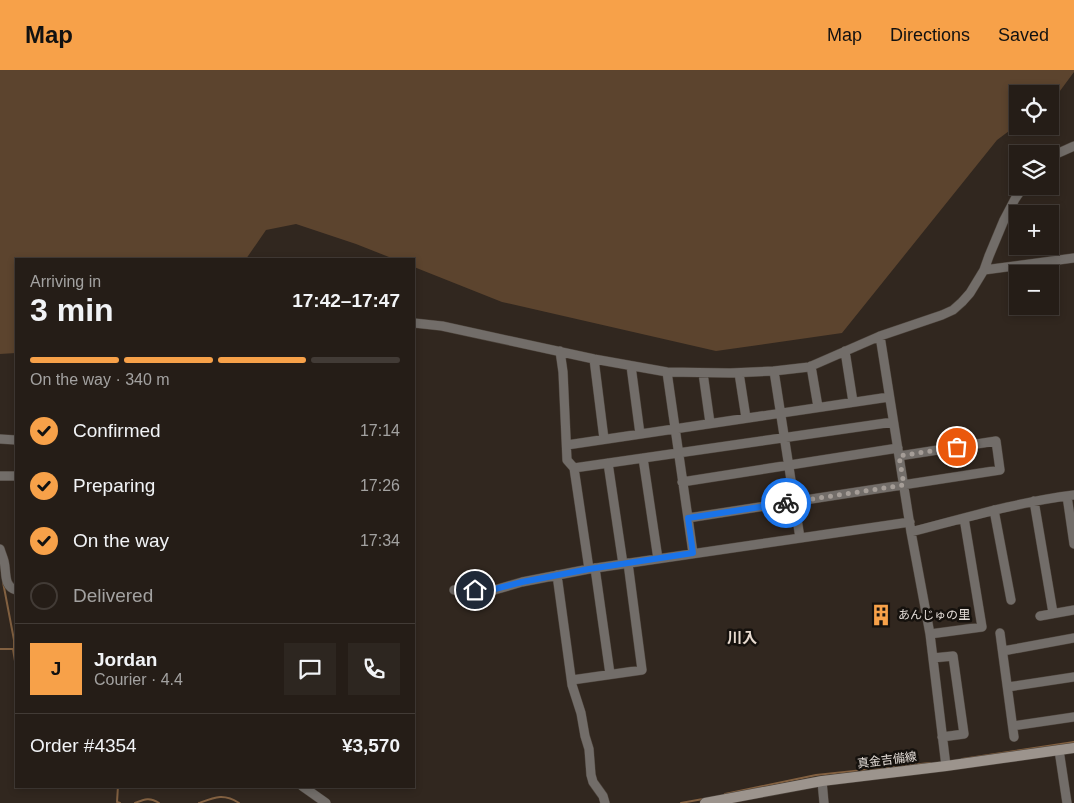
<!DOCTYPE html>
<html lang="en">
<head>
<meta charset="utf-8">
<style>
	body { margin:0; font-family:Arial,"Noto Sans JP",sans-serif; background:#2d2620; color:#f1f3f6; height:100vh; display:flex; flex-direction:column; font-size:19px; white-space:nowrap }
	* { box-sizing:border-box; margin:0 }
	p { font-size:16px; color:#a3a2a1 }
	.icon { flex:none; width:28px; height:28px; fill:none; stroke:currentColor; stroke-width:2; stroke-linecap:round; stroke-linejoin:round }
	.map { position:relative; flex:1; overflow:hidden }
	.details { position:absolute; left:15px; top:188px; width:400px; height:530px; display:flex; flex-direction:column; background:#251d17; border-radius:0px; box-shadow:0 2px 8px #0003,0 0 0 1px #423b36 }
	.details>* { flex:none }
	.tools { position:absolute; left:1009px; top:15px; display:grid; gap:10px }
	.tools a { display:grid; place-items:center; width:50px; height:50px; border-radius:0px; background:#251d17; box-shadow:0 2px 8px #0003,0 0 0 1px #423b36; font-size:25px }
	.pin { position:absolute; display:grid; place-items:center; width:42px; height:42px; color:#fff; margin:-21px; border:2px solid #fff; border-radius:50%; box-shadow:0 1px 5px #0007 }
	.courier { position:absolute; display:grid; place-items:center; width:50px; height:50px; margin:-25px; border:4px solid #1a73e8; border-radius:50%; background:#fff; color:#222; box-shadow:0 1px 6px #0007 }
	.head em { font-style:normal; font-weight:700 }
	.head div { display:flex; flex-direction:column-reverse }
	.head { display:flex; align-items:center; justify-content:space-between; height:85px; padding:0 15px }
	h1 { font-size:32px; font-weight:700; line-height:38px }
	.bar { display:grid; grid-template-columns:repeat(4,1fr); gap:8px 5px; align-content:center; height:60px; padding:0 15px }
	.bar i { height:6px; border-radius:4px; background:#423b36 }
	.bar .on { background:#f7a149 }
	.bar p { grid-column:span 4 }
	.line { display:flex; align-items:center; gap:12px; padding:0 15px; border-top:1px solid #423b36 }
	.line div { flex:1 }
	.round { display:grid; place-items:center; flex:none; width:52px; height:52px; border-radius:0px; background:#2d2620 }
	ol { padding:0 15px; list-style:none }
	li { display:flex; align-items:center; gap:15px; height:55px }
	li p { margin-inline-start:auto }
	li .icon { padding:5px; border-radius:50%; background:#f7a149; color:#111; stroke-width:4 }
	li:last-child { color:#a3a2a1 }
	li i { width:28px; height:28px; border:2px solid #423b36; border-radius:50% }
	header { display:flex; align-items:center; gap:30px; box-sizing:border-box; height:70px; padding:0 25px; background:#f7a149; color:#111 }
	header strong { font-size:24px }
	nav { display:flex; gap:28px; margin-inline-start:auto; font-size:18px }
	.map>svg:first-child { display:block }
</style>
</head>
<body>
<header>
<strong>Map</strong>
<nav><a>Map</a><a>Directions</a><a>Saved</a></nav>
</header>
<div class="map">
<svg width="1074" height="733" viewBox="0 0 1074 733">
	<rect width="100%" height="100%" fill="#31271f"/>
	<!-- green -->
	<path fill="#5c442e" d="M0,0H1074V2L1054,29L1050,32V24H1018L1017,55L997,70L842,263L716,281L502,232L414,197V189H394L356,174L296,154L266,160L246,189H16V283L0,284Z"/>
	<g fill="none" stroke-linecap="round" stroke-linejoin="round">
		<!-- stream -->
		<path stroke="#836141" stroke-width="2" d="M3,512L14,570V579H13
			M0,579H13L16,597
			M962,689L1074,672
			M118,716L117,732L120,733
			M725,724L816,705L930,693
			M135,733C145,729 150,727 159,733
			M199,733C215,727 224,723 239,733
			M681,733L703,729"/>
		<!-- street casing -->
		<g stroke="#4d443c" stroke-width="10">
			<path id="street" d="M1050,89L1054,85L1074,76
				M984,200L1074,188
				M414,253L442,256L594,289L667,302L730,303L774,301L809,297L880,266L942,245L953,240L962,232L970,223L984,200L989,186L1004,150L1015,129L1024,116
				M880,266L911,462L930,564L946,696
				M560,281L563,302L567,390L574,398L589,499L910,452
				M845,281L853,332
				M594,289L604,369
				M631,296L640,364
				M811,296L818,337
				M774,301L800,468
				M667,302L693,483
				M703,303L710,353
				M739,303L746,348
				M0,369L16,370
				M567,375L889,327
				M643,388L658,489
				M608,393L623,494
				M574,398L893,352
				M0,406H16
				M682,412L898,378
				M1067,426L1074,474
				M1034,431L1053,543
				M994,440L1011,530
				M688,448L1000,400L996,371L899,386
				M911,462C965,448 1018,432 1074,425
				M0,479C1,483 3,487 4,491C7,503 3,516 16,520
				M595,498L610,604
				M557,505L572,615L581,643L585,666L589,679L591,705L593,712L603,726L605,733
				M454,520L491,521L522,512L589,499
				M1040,546L1074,540
				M1000,563L1014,667
				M930,564L982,557L964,448
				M1003,581L1074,568
				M933,588L953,586L964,664L942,667
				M572,610L642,600L628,493
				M1008,617L1074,607
				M1013,656L1074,647
				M1059,680L1067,733
				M822,711L824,733
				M302,716L326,733"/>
		</g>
		<!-- secondary casing -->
		<g stroke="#4d443c" stroke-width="11">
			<path id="secondary" d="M705,733L822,711L946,696L1074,678"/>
		</g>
		<!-- street -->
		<use href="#street" stroke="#726d69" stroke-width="9"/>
		<!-- secondary -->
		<use href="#secondary" stroke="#9c948d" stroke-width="10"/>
	</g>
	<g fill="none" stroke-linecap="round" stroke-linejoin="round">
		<!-- done -->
		<path stroke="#a59d97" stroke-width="5" stroke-dasharray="0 9" d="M786,433L904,415L899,386L957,377"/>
		<!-- route -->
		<path stroke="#1a73e8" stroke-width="6" d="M475,520H491L522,512L589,499L693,483L688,448L786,433"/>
	</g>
	<!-- icons -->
	<defs>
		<g id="building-bare" transform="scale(1.725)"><path d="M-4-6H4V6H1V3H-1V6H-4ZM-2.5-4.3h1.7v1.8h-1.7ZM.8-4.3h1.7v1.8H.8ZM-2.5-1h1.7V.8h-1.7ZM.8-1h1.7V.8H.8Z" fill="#f7a149" stroke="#15110d" stroke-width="2.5" paint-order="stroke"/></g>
	</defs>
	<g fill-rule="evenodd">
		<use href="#building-bare" x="881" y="545"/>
	</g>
	<g text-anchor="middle" stroke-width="5" stroke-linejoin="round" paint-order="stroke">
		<!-- poi labels -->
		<g font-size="12" fill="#e3dcd7" stroke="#15110d" text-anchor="start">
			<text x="898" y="549">あんじゅの里</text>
		</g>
		<!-- street labels -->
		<g font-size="12" fill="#e3dcd7" stroke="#15110d">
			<text transform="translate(887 690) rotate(-7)" y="4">真金吉備線</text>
		</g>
		<!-- quarter labels -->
		<g font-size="15" font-weight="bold" fill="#e7dacf" stroke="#15110d">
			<text x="742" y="573">川入</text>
		</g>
	</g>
</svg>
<div class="tools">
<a><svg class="icon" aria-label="locate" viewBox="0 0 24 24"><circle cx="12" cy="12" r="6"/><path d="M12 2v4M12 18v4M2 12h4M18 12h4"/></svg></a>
<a><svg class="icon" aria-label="layers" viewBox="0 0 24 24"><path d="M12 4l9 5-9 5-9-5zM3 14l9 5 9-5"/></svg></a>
<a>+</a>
<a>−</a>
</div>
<div class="pin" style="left:957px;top:377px;background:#ea580c"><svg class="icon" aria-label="bag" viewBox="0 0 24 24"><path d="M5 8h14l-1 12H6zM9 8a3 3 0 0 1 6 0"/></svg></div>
<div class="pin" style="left:475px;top:520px;background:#1f2937"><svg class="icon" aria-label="home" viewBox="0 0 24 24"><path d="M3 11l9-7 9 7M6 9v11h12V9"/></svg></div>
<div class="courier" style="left:786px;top:433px"><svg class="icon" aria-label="bike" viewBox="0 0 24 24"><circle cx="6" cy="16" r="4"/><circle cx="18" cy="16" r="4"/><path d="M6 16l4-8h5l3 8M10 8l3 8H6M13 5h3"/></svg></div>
<section class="details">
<div class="head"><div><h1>3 min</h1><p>Arriving in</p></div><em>17:42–17:47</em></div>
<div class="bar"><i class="on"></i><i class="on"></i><i class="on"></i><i></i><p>On the way · 340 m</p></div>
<ol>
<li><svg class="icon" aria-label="check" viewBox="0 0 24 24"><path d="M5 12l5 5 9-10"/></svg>Confirmed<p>17:14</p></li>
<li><svg class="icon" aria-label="check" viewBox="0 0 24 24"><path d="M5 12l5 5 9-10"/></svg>Preparing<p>17:26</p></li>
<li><svg class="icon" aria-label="check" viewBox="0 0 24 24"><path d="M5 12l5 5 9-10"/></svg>On the way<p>17:34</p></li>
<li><i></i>Delivered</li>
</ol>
<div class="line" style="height:90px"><b class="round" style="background:#f7a149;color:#111">J</b><div><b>Jordan</b><p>Courier · 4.4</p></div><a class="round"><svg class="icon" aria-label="chat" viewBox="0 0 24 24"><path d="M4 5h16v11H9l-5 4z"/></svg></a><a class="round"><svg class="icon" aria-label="phone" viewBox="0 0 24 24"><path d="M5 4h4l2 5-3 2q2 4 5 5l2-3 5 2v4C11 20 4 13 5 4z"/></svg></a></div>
<div class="line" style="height:65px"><div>Order #4354</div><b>¥3,570</b></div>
</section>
</div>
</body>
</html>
